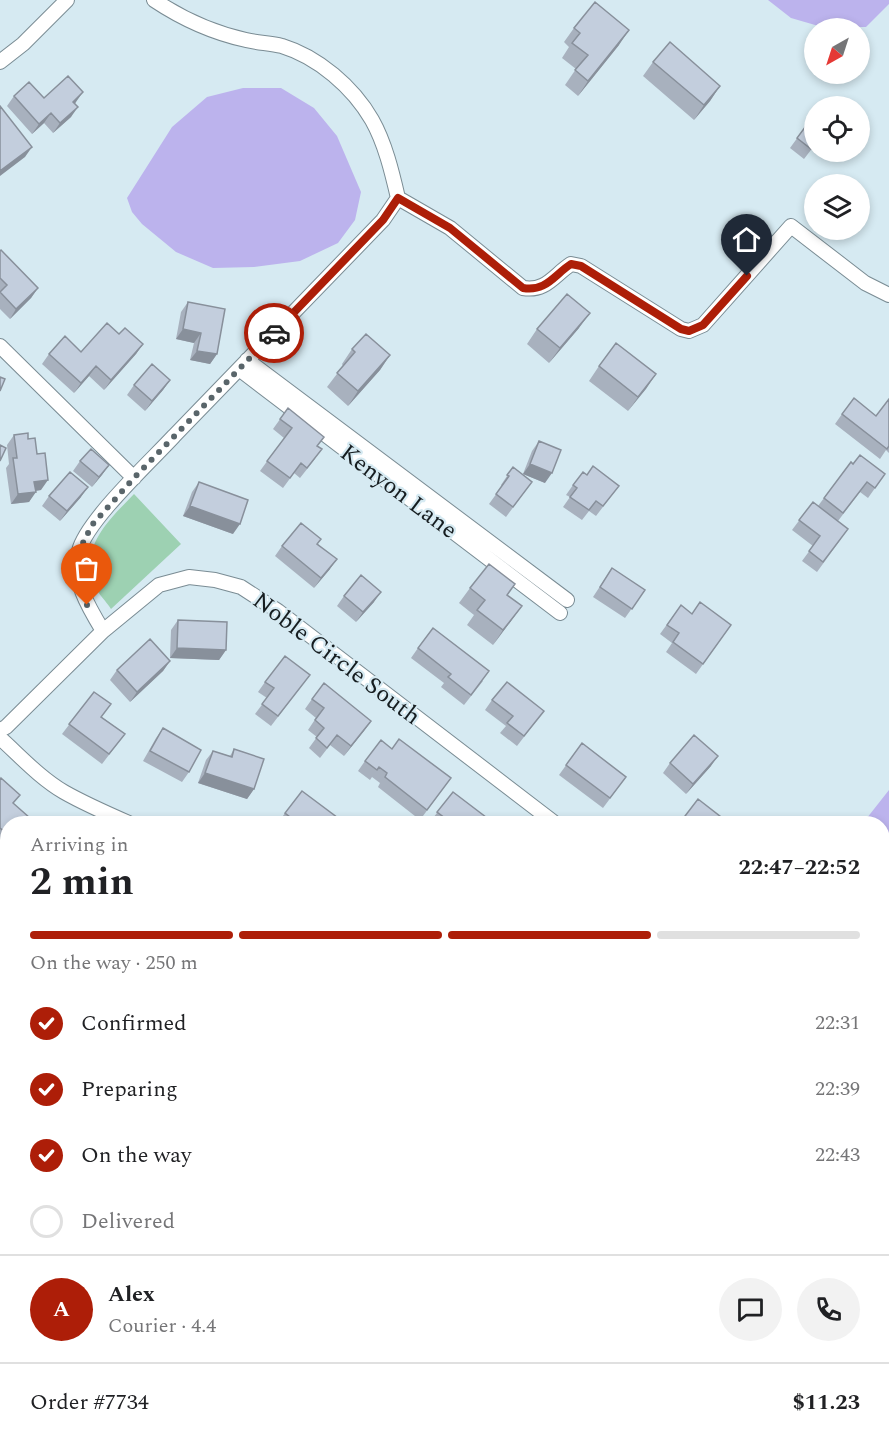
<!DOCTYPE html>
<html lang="en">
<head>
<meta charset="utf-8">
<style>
	body { margin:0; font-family:Spectral,serif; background:#f2f2f2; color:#202124; height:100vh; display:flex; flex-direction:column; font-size:22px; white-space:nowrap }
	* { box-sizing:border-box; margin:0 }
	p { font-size:20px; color:#757577 }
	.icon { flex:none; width:33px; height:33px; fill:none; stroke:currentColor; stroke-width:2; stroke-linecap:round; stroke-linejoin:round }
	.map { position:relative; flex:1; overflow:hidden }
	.panel { position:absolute; left:0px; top:816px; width:890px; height:638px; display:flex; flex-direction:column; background:#fff; border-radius:24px 24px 0 0; box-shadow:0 3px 9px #0003 }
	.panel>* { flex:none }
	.needle { width:39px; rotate:219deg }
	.fabs { position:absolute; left:804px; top:18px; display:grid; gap:12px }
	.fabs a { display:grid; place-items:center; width:66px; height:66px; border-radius:50%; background:#fff; box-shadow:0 3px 9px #0003; font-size:30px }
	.pin { position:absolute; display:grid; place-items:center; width:51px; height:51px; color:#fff; margin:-62px -26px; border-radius:50% 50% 50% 0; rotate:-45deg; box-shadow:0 0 6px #0007 }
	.pin .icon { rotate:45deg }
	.courier { position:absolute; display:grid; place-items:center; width:60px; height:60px; margin:-30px; border:4px solid #ad1e08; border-radius:50%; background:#fff; color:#222; box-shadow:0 2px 8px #0007 }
	.summary em { font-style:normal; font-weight:700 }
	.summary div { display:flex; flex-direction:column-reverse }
	.summary { display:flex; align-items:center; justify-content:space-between; height:102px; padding:0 30px }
	h1 { font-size:39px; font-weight:700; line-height:45px }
	.bar { display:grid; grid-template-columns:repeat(4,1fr); gap:9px 6px; align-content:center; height:72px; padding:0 30px }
	.bar i { height:8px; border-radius:4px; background:#e0e0e0 }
	.bar .selected { background:#ad1e08 }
	.bar p { grid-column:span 4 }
	.line { display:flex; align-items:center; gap:15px; padding:0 30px; border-top:2px solid #e0e0e0 }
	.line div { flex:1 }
	.round { display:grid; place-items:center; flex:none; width:63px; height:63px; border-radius:32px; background:#f2f2f2 }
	ol { padding:0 30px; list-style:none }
	li { display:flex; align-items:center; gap:18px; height:66px }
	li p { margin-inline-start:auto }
	li .icon { padding:6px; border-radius:50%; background:#ad1e08; color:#fff; stroke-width:4 }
	li:last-child { color:#757577 }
	li i { width:33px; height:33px; border:3px solid #e0e0e0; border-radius:50% }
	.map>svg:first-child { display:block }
</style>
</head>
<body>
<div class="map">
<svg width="889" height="1453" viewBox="0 0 889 1453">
	<rect width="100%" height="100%" fill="#d6eaf2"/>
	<!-- green -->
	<path fill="#9dd1b2" d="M134,494L181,544L111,609C106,601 98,594 95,586C78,547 110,519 134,494Z"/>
	<!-- water -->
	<path fill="#bcb3ed" d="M768,0H889V4L866,27H822L791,18Z
		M243,88H281L314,108L337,136L361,192L355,220L338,243L300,261L254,267L213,268L176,252L142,224L132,212L127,198L172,127L207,97Z
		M889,790V1453H340L346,1446H882V824L863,823Z"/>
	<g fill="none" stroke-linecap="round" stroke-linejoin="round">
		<!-- street casing -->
		<g stroke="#7a8c94" stroke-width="16">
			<path id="street" d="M154,0C181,18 214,33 246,40C258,43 270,43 282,46C318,57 353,87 372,120C385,143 392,172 398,198L450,228L523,288C546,292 554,275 571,264L581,266L681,329L689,331L703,325L791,226L865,283L889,295
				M0,62L23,44L67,0
				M0,346L134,478
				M247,360L567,600
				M239,369L560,613
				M103,631C89,608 71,579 79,551C86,521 151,461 174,436C244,364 313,292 383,220L398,198
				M0,730L6,727L103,631L159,585L189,577L215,580L241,587L278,611L556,824
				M0,738C20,756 40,778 64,792C85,804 108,814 131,824
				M0,1035L2,1040L0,1043"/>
		</g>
		<!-- path -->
		<path stroke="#768389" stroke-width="3" stroke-dasharray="4.5 4.5" stroke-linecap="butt" d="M882,875L889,880
			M882,954L889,958
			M464,1446L469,1452"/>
		<!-- street -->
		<use href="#street" stroke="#fff" stroke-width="14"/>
	</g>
	<!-- wall -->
	<path fill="#a8b1be" d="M574,28L619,45L578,96L565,85L576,69L562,58L569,47L564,42Z
		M653,62L720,86L710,101L694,120L643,76Z
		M14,96L44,98L76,102L75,104L71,117L53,133L44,123L32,134L7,106Z
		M814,115V146L804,159L790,148Z
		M824,152H834L830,156Z
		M0,251L38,288L31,298L10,319L0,309Z
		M188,302L217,354L210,364L190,360L194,343L176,339L181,312Z
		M579,328L549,363L527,344L537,329Z
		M119,334L143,344L136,354L104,390L89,376L74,393L42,364L49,354L81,352Z
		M352,349L390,355L380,370L348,406L327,387L343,366L342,364Z
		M599,366L656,374L628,411L589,381Z
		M170,380L163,390L145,411L127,395L134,385Z
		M889,399V453L886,450L880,459L835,424L842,414L876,416Z
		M288,408L318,446L315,459L300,478L294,473L283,488L260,471L284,438L273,429Z
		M14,435L28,439L41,490L35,491L29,502L11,504L6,468L9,464L7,445Z
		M539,441L545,483L523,474L532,451Z
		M80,461L109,465L92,487L73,471Z
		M853,464L885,474L868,498L860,492L838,521L841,539L817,572L802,561L813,546L792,530L813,502L818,506L824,498Z
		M513,467L532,482L506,517L489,504L502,486L501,485Z
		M587,475L619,486L596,516L589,511L582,520L563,507L570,497L566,495L573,485Z
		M199,482L233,534L183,516L192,492Z
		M49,496L81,497L60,521L42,506Z
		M318,544L330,569L314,588L275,556L282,546Z
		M612,568L645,590L625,618L593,597Z
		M470,588L507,595L511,621L493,645L467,625L474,615L459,603Z
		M344,596L374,602L356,622L337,606Z
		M681,605L692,614L731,625L696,674L666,652L672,643L660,634Z
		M178,620L226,650L219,660L170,658L171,630Z
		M418,648L483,681L464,705L441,687L444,683L411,658Z
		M170,661L163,671L130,702L110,680L117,670Z
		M310,675L271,726L255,714L267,698L258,692L265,682Z
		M94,692L102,717L125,734L102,764L62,734Z
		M312,699L371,721L344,756L330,745L320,758L309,748L317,737L308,730L316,718L305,709Z
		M492,700L544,711L517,746L500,733L506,726L485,710Z
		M163,728L189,772L182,782L143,761L156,738Z
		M582,743L626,777L603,808L559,775Z
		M234,749L254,789L247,799L198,783L206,760L213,751L230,756Z
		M392,749L451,778L420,820L378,787L380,783L372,777L370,780L358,771L365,761Z
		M670,763L711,766L686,794L663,773Z
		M0,780L14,804L8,824V846L5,848L0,844Z
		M453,792L495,824H433L430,822Z
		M285,813L340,824H279L278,823Z
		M0,904L8,911V967L0,960Z"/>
	<!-- shaded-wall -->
	<path fill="#88909b" d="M629,30L619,45L578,96L588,81Z
		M720,86L710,101L694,120L704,105Z
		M83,92L76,102L66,112L73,102Z
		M78,107L71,117L53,133L60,123Z
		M51,113L44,123L32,134L39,124Z
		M32,147L25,157L0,176V171Z
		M38,288L31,298L10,319L16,309Z
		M590,313L579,328L549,363L560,348Z
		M183,329L201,333L194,343L176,339Z
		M143,344L136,354L104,390L111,380Z
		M197,351L217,354L210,364L190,360Z
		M390,355L380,370L348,406L358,391Z
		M96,366L89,376L74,393L81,383Z
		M656,374L646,389L628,411L638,397Z
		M170,380L163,390L145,411L152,401Z
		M530,464L552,473L545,483L523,474Z
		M109,465L102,475L92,487L99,477Z
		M48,480L41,490L27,492L34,482Z
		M88,487L81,497L60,521L67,511Z
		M36,492L29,502L11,504L18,494Z
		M190,506L240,524L233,534L183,516Z
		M337,559L330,569L314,588L321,578Z
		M381,592L374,602L356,622L363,612Z
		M522,606L511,621L493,645L503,630Z
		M177,648L226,650L219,660L170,658Z
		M170,661L163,671L130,702L137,692Z
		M371,721L364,731L344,756L351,746Z
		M718,756L711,766L686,794L693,784Z
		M205,773L254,789L247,799L198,783Z"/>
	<!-- building -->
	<path fill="#c3cedd" stroke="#88909b" stroke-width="1.5" d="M595,2L629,30L588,81L575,70L588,55L572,43L580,33L574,28Z
		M670,42L720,86L704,105L653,62Z
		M68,76L83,92L73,102L78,107L60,123L51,113L39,124L14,96L29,82L44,98Z
		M827,99L836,106H821Z
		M0,106L32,147L0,171Z
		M814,115V145L811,149L797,138Z
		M1,250L38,288L16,309L0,292L7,285L0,278V251Z
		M567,294L590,313L560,348L537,329Z
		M188,302L225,309L217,354L197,351L201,333L183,329Z
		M107,323L119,334L125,328L143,344L111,380L96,366L81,383L49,354L65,336L81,352Z
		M366,334L390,355L358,391L337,373L355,352L352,349Z
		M616,343L656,374L638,397L599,366Z
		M152,364L170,380L152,401L134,385Z
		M0,377L5,379L0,391Z
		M854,398L876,416L889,399V446L887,449L842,414Z
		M288,408L324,437L317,446L322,449L307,468L301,463L290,478L267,461L292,428L280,419Z
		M28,433V439L35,438L37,454L45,453L48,480L34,482L36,492L18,494L13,458H17L14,435Z
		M539,441L561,450L552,473L530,464Z
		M0,445L6,448L0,461Z
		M91,449L109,465L99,477L80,461Z
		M860,455L885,474L875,488L867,482L843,513L824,498L851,462L853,464Z
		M593,466L619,486L603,506L596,501L589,510L570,497L577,488L573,485L583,472L587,475Z
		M513,467L532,482L513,507L496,494L509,476L507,475Z
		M70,472L88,487L67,511L49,496Z
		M199,482L248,500L240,524L190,506Z
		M813,502L848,529L823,562L809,551L820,536L799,520Z
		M301,523L321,539L317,544L337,559L321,578L282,546Z
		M489,564L515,584L507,595L522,606L503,630L477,610L485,600L470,588Z
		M612,568L645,590L632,609L600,587Z
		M361,575L381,592L363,612L344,596Z
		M700,602L731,625L703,664L673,642L679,633L667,625L681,605L692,614Z
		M178,620L227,622L226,650L177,648Z
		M433,628L489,671L471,695L448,677L451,674L418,648Z
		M150,639L170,661L137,692L117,670Z
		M285,656L310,675L278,716L262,704L274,688L265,682Z
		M507,682L544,711L524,736L507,723L513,716L492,700Z
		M324,683L371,721L351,746L337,735L327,748L316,738L324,728L315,720L324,708L312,699Z
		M94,692L111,704L101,717L125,734L109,754L69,724Z
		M163,728L201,750L189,772L150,751Z
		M694,735L718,756L693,784L670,763Z
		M399,739L451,778L427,810L385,777L387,773L379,767L377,770L365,761L381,740L392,749Z
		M582,743L626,777L610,798L566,765Z
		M234,749L264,759L254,789L205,773L213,751L232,757Z
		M1,778L20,795L13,803L30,818L25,824H8V834L0,828V780Z
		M302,791L342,821L340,824H299L285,813Z
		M453,792L495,824H453L437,812Z
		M698,799L721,817L716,824H686L682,820Z
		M53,820L57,824H50Z
		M0,904L8,911V950L0,944Z
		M0,1418L8,1425V1428L0,1437Z"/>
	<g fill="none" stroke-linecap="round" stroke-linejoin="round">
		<!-- done -->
		<path stroke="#59656a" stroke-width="6" stroke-dasharray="0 10.8" d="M87,605L78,577L79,551L92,525L134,478L274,333"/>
		<!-- route -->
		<path stroke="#ad1e08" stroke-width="8" d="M274,333L383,220L398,198L450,228L523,288C546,292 554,275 571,264L581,266L681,329L689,331L703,325L747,276"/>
	</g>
	<g text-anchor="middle" stroke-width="4.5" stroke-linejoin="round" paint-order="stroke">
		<!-- street labels -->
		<g font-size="24" fill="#161d20" stroke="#d6eaf2">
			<text transform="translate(399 491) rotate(37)" y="8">Kenyon Lane</text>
			<text transform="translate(337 658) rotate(37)" y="8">Noble Circle South</text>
		</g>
	</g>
</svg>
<div class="fabs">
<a><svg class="needle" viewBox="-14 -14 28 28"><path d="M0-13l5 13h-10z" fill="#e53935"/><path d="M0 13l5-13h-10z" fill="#757577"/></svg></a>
<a><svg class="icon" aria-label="locate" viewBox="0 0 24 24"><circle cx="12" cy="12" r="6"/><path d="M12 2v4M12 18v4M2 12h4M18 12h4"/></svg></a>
<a><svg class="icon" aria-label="layers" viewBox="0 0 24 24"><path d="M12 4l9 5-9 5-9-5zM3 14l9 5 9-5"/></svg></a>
</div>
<div class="pin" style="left:87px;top:605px;background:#ea580c"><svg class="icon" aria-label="bag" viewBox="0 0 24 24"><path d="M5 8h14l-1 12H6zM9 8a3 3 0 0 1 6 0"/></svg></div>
<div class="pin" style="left:747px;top:276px;background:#1f2937"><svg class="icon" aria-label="home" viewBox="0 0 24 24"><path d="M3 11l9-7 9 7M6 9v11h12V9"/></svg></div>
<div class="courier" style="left:274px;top:333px"><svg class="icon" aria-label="car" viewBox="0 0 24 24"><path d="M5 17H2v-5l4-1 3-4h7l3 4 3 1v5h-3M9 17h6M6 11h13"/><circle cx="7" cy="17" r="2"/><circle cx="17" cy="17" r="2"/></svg></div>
<section class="panel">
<div class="summary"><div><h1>2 min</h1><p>Arriving in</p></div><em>22:47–22:52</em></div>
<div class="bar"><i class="selected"></i><i class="selected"></i><i class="selected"></i><i></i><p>On the way · 250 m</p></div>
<ol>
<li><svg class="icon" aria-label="check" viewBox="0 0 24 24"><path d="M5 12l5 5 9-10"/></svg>Confirmed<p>22:31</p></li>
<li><svg class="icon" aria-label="check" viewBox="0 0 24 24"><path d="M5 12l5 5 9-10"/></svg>Preparing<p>22:39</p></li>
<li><svg class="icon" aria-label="check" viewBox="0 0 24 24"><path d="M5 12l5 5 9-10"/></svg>On the way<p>22:43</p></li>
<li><i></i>Delivered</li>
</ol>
<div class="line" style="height:108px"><b class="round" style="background:#ad1e08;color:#fff">A</b><div><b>Alex</b><p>Courier · 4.4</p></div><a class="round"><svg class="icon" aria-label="chat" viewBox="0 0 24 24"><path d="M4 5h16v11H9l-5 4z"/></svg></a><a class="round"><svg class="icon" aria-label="phone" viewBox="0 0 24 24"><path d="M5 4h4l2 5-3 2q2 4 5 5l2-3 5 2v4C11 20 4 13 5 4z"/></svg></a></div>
<div class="line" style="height:78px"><div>Order #7734</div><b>$11.23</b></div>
</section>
</div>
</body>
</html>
